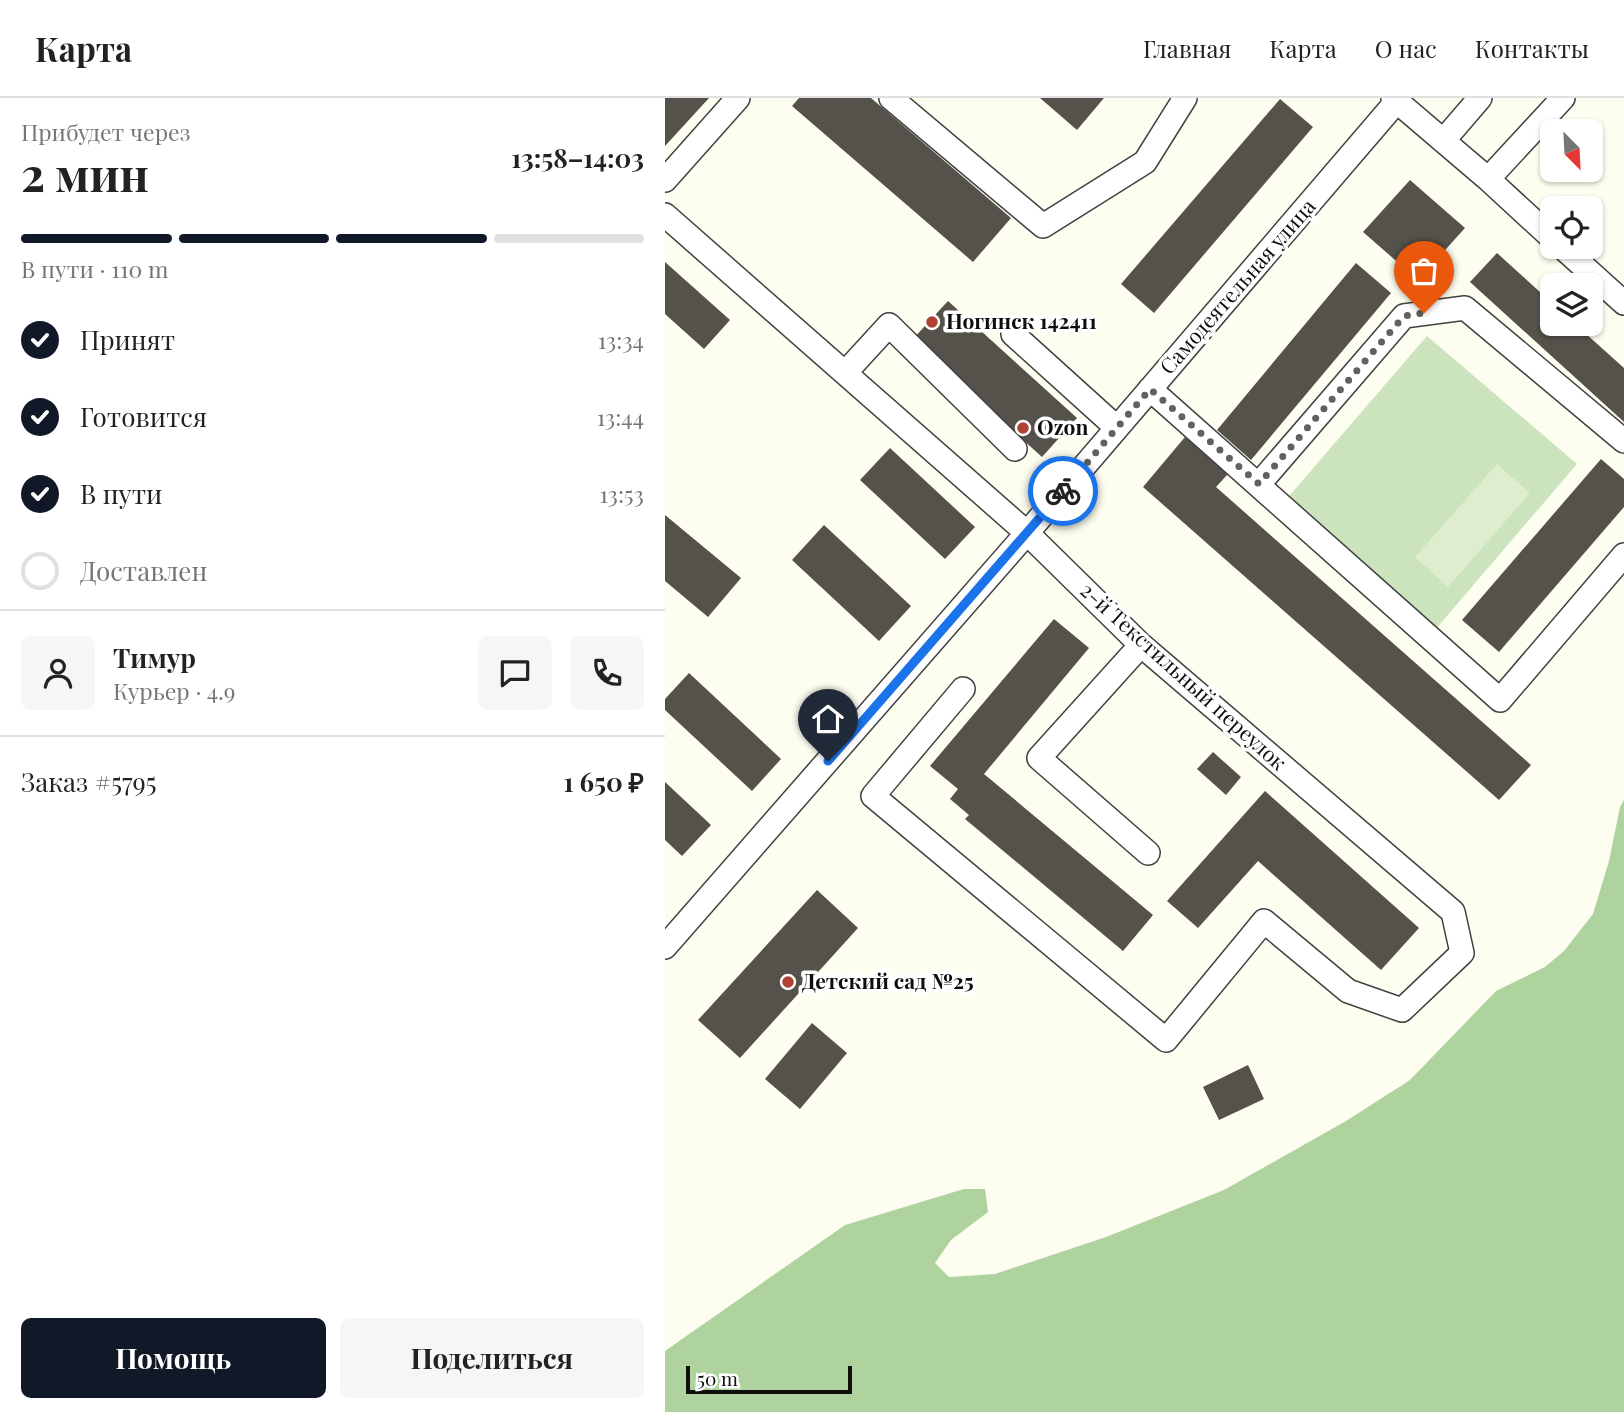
<!DOCTYPE html>
<html lang="ru">
<head>
<meta charset="utf-8">
<style>
	body { margin:0; font-family:"Playfair Display",serif; background:#f6f6f6; color:#222; height:100vh; display:flex; flex-direction:column; font-size:26px; white-space:nowrap }
	* { box-sizing:border-box; margin:0 }
	p { font-size:23px; color:#767676 }
	.icon { flex:none; width:38px; height:38px; fill:none; stroke:currentColor; stroke-width:2; stroke-linecap:round; stroke-linejoin:round }
	.map { position:relative; flex:1; overflow:hidden }
	.sheet { display:flex; flex-direction:column; background:#fff; width:665px }
	.sheet>* { flex:none }
	.needle { width:46px; rotate:156deg }
	.buttons { position:absolute; left:875px; top:21px; display:grid; gap:14px }
	.buttons a { display:grid; place-items:center; width:63px; height:63px; border-radius:10px; background:#fff; box-shadow:0 2px 5px #0004; font-size:35px }
	.scale { position:absolute; left:21px; bottom:18px; width:166px; box-sizing:border-box; padding-left:7px; border:4px solid #0e0e0e; border-top:0; font-size:19px; line-height:24px; white-space:nowrap; color:#0e0e0e; -webkit-text-stroke:5px #fff; paint-order:stroke }
	.pin { position:absolute; display:grid; place-items:center; width:60px; height:60px; color:#fff; margin:-72px -30px; border-radius:50% 50% 50% 0; rotate:-45deg; box-shadow:0 0 7px #0007 }
	.pin .icon { rotate:45deg }
	.courier { position:absolute; display:grid; place-items:center; width:70px; height:70px; margin:-35px; border:5px solid #1a73e8; border-radius:50%; background:#fff; color:#222; box-shadow:0 2px 9px #0007 }
	.summary em { font-style:normal; font-weight:700 }
	.summary div { display:flex; flex-direction:column-reverse }
	.summary { display:flex; align-items:center; justify-content:space-between; height:119px; padding:0 21px }
	h1 { font-size:46px; font-weight:700; line-height:52px }
	.bar { display:grid; grid-template-columns:repeat(4,1fr); gap:10px 7px; align-content:center; height:84px; padding:0 21px }
	.bar i { height:9px; border-radius:5px; background:#e0e0e0 }
	.bar .current { background:#111827 }
	.bar p { grid-column:span 4 }
	.line { display:flex; align-items:center; gap:18px; padding:0 21px; border-top:2px solid #e0e0e0 }
	.line div { flex:1 }
	.round { display:grid; place-items:center; flex:none; width:74px; height:74px; border-radius:10px; background:#f6f6f6 }
	ol { padding:0 21px; list-style:none }
	li { display:flex; align-items:center; gap:21px; height:77px }
	li p { margin-inline-start:auto }
	li .icon { padding:7px; border-radius:50%; background:#111827; color:#fff; stroke-width:4 }
	li:last-child { color:#767676 }
	li i { width:38px; height:38px; border:4px solid #e0e0e0; border-radius:50% }
	.primary-button { display:flex; gap:14px; margin-top:auto; padding:14px 21px }
	.primary-button a { flex:1; height:80px; border-radius:10px; background:#111827; color:#fff; font-size:28px; font-weight:700; line-height:80px; text-align:center }
	.primary-button a+a { background:#f6f6f6; color:#222 }
	header { display:flex; align-items:center; gap:42px; box-sizing:border-box; height:98px; padding:0 35px; background:#fff; border-bottom:2px solid #e0e0e0 }
	header strong { font-size:33px }
	nav { display:flex; gap:38px; margin-inline-start:auto; font-size:24px }
	main { display:flex; flex:1; min-height:0 }
	.map>svg:first-child { display:block }
</style>
</head>
<body>
<header>
<strong>Карта</strong>
<nav><a>Главная</a><a>Карта</a><a>О нас</a><a>Контакты</a></nav>
</header>
<main>
<section class="sheet">
<div class="summary"><div><h1>2 мин</h1><p>Прибудет через</p></div><em>13:58–14:03</em></div>
<div class="bar"><i class="current"></i><i class="current"></i><i class="current"></i><i></i><p>В пути · 110 m</p></div>
<ol>
<li><svg class="icon" aria-label="check" viewBox="0 0 24 24"><path d="M5 12l5 5 9-10"/></svg>Принят<p>13:34</p></li>
<li><svg class="icon" aria-label="check" viewBox="0 0 24 24"><path d="M5 12l5 5 9-10"/></svg>Готовится<p>13:44</p></li>
<li><svg class="icon" aria-label="check" viewBox="0 0 24 24"><path d="M5 12l5 5 9-10"/></svg>В пути<p>13:53</p></li>
<li><i></i>Доставлен</li>
</ol>
<div class="line" style="height:126px"><a class="round"><svg class="icon" aria-label="person" viewBox="0 0 24 24"><circle cx="12" cy="8" r="4"/><path d="M4 21q1-7 8-7t8 7"/></svg></a><div><b>Тимур</b><p>Курьер · 4.9</p></div><a class="round"><svg class="icon" aria-label="chat" viewBox="0 0 24 24"><path d="M4 5h16v11H9l-5 4z"/></svg></a><a class="round"><svg class="icon" aria-label="phone" viewBox="0 0 24 24"><path d="M5 4h4l2 5-3 2q2 4 5 5l2-3 5 2v4C11 20 4 13 5 4z"/></svg></a></div>
<div class="line" style="height:91px"><div>Заказ #5795</div><b>1 650 ₽</b></div>
<div class="primary-button"><a>Помощь</a><a>Поделиться</a></div>
</section>
<div class="map">
<svg width="959" height="1314" viewBox="0 0 959 1314">
	<rect width="100%" height="100%" fill="#fdfdf0"/>
	<!-- green -->
	<path fill="#cbe4bd" d="M762,238L912,366L770,532L619,404Z"/>
	<!-- forest -->
	<path fill="#aed39e" d="M959,702V1314H0V1253L180,1127L299,1091H320L323,1114L286,1142L270,1165L284,1179L330,1176L441,1139L559,1092L681,1023L745,982L831,893L880,869L899,853L928,816L944,763L955,709Z"/>
	<!-- pitch -->
	<path fill="#ddedce" d="M832,366L865,395L783,489L750,459Z"/>
	<!-- building -->
	<path fill="#55514b" d="M0,0H44L0,48Z
		M134,0H206L346,120L308,164L127,8Z
		M375,0H439L412,32Z
		M615,1L648,29L489,215L456,186Z
		M745,82L800,130L753,182L698,134Z
		M832,155L887,205V226H910L959,270V324L805,184Z
		M0,164L65,222L39,251L0,216Z
		M691,165L726,195L586,362L552,332Z
		M283,203L412,320L377,359L247,242Z
		M520,339L563,376L551,389L866,667L834,702L478,389Z
		M225,350L310,429L280,461L195,382Z
		M936,361L959,381V409L834,554L797,522Z
		M0,417L76,480L43,519L0,483Z
		M159,427L246,508L214,543L127,462Z
		M389,521L424,550L319,676L488,817L458,853L300,721L304,717L285,701L293,691L265,668Z
		M24,575L116,661L87,693L0,612V601Z
		M548,654L576,679L561,697L532,671Z
		M0,684L46,727L17,758L0,742Z
		M600,693L754,830L716,872L593,763L533,830L502,803Z
		M152,792L193,830L75,960L33,922Z
		M147,925L182,955L135,1011L100,981Z
		M583,967L599,1001L554,1022L538,989Z"/>
	<g fill="none" stroke-linecap="round" stroke-linejoin="round">
		<!-- minor casing -->
		<g stroke="#414141" stroke-width="26">
			<path id="minor" d="M226,0L378,128L480,64L520,0
				M728,0L823,81L887,140
				M778,43L815,0
				M823,81L898,0
				M0,82L73,0
				M0,117L362,435L476,547L788,814L797,855L737,912L683,893L599,823L501,942L208,698L298,591
				M897,149L959,205
				M348,236L452,330
				M180,275L224,227L350,351
				M485,291L835,602L959,457
				M594,386L739,218L800,210L959,343
				M476,547L374,660L483,755
				M0,849L362,435L732,3"/>
		</g>
		<!-- minor -->
		<use href="#minor" stroke="#fff" stroke-width="23"/>
	</g>
	<g fill="none" stroke-linecap="round" stroke-linejoin="round">
		<!-- done -->
		<path stroke="#62625d" stroke-width="7" stroke-dasharray="0 12.6" d="M398,393L485,291L594,386L739,218L759,215"/>
		<!-- route -->
		<path stroke="#1a73e8" stroke-width="9" d="M163,663L398,393"/>
	</g>
	<!-- markers -->
	<g fill="#af4134" stroke="#fff" stroke-width="2.5">
		<circle cx="267" cy="224" r="7"/>
		<circle cx="358" cy="330" r="7"/>
		<circle cx="123" cy="884" r="7"/>
	</g>
	<g text-anchor="middle" stroke-width="7" stroke-linejoin="round" paint-order="stroke">
		<!-- street labels -->
		<g font-size="21" fill="#0e0e0e" stroke="#fff">
			<text transform="translate(573 189) rotate(-49)" y="7">Самодеятельная улица</text>
			<text transform="translate(518 579) rotate(42)" y="7">2-й Текстильный переулок</text>
		</g>
		<!-- poi labels -->
		<g font-size="21" font-weight="bold" fill="#0e0e0e" stroke="#fff" text-anchor="start">
			<text x="281" y="231">Ногинск 142411</text>
			<text x="372" y="337">Ozon</text>
			<text x="137" y="891">Детский сад №25</text>
		</g>
	</g>
</svg>
<div class="buttons">
<a><svg class="needle" viewBox="-14 -14 28 28"><path d="M0-13l5 13h-10z" fill="#e53935"/><path d="M0 13l5-13h-10z" fill="#767676"/></svg></a>
<a><svg class="icon" aria-label="locate" viewBox="0 0 24 24"><circle cx="12" cy="12" r="6"/><path d="M12 2v4M12 18v4M2 12h4M18 12h4"/></svg></a>
<a><svg class="icon" aria-label="layers" viewBox="0 0 24 24"><path d="M12 4l9 5-9 5-9-5zM3 14l9 5 9-5"/></svg></a>
</div>
<div class="scale">50 m</div>
<div class="pin" style="left:759px;top:215px;background:#ea580c"><svg class="icon" aria-label="bag" viewBox="0 0 24 24"><path d="M5 8h14l-1 12H6zM9 8a3 3 0 0 1 6 0"/></svg></div>
<div class="pin" style="left:163px;top:663px;background:#1f2937"><svg class="icon" aria-label="home" viewBox="0 0 24 24"><path d="M3 11l9-7 9 7M6 9v11h12V9"/></svg></div>
<div class="courier" style="left:398px;top:393px"><svg class="icon" aria-label="bike" viewBox="0 0 24 24"><circle cx="6" cy="16" r="4"/><circle cx="18" cy="16" r="4"/><path d="M6 16l4-8h5l3 8M10 8l3 8H6M13 5h3"/></svg></div>
</div>
</main>
</body>
</html>
